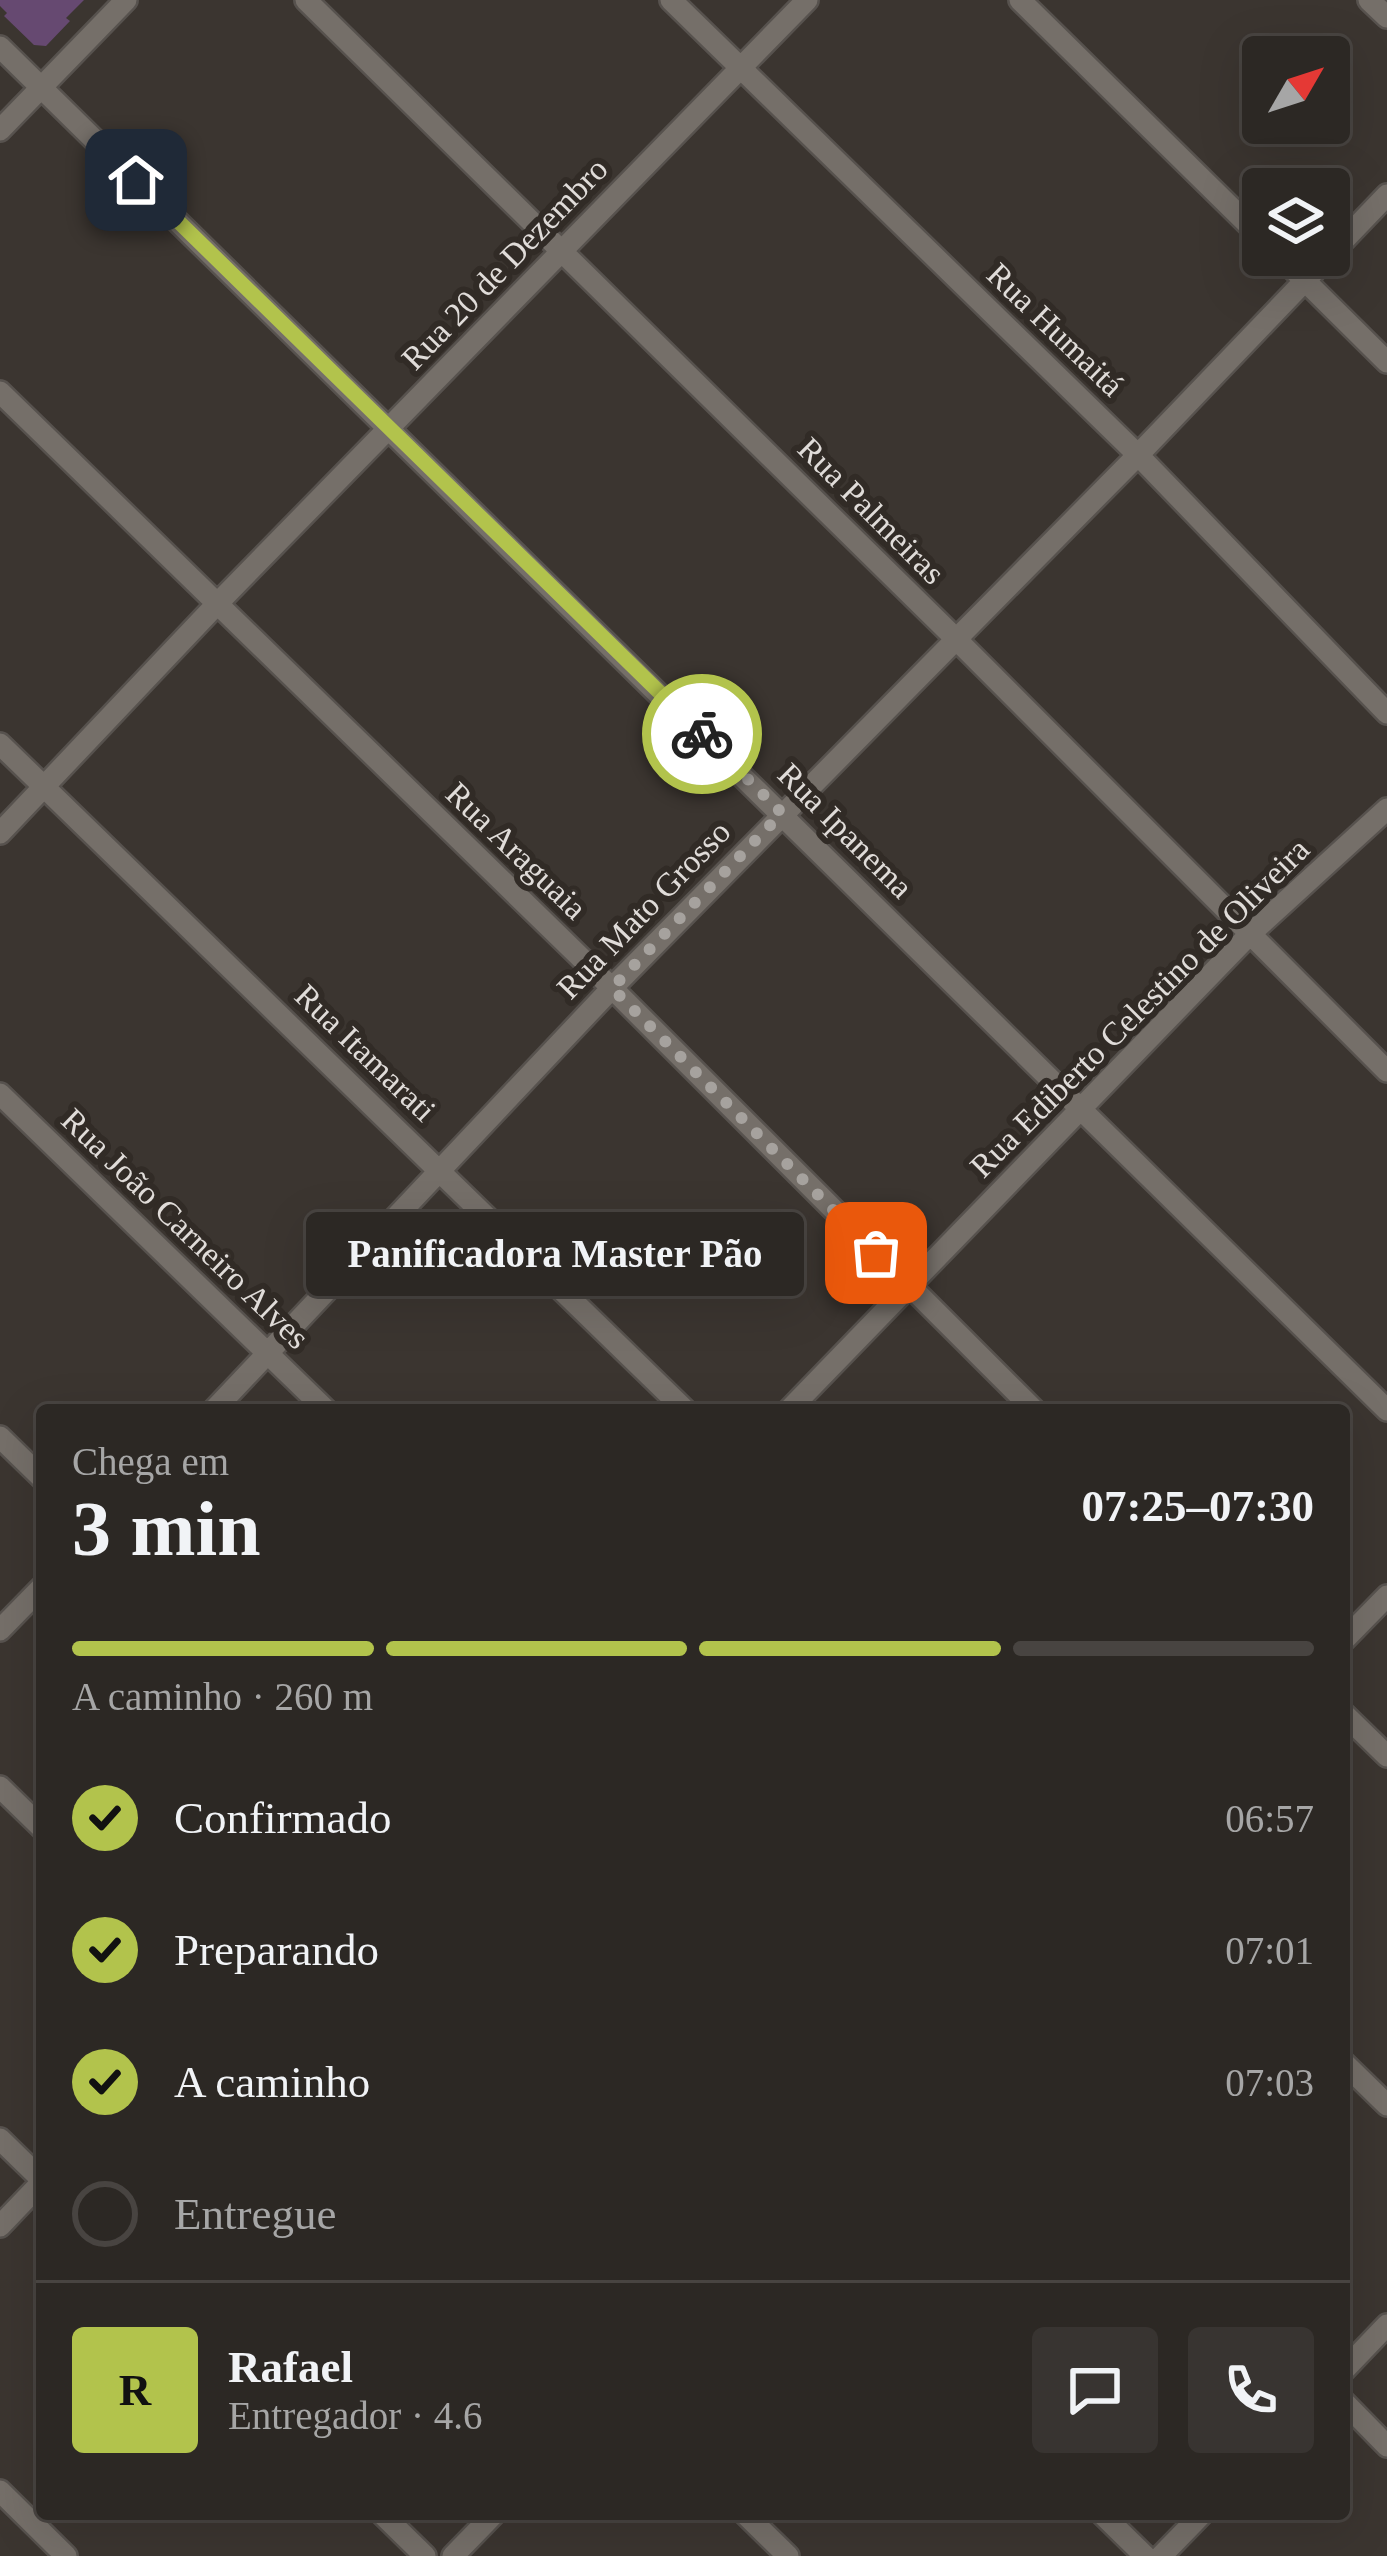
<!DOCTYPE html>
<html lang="pt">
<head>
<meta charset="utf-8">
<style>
	body { margin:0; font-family:"Times New Roman",serif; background:#383431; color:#f1f3f6; height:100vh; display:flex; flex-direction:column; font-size:45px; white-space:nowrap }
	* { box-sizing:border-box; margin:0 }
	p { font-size:39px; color:#a6a6a6 }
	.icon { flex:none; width:66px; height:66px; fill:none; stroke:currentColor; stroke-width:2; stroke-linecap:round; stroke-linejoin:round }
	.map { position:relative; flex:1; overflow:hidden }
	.panel { position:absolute; left:36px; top:1404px; width:1314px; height:1116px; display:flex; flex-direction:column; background:#2c2824; border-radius:12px; box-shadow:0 12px 48px #0002,0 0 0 3px #484441 }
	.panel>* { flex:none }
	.needle { width:78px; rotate:51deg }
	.fabs { position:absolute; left:1242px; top:36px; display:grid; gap:24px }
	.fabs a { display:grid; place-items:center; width:108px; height:108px; border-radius:12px; background:#2c2824; box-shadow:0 12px 48px #0002,0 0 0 3px #484441; font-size:60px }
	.pin { position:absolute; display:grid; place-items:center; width:102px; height:102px; color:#fff; margin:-51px; border-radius:24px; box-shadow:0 6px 18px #0006 }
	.courier { position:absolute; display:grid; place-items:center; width:120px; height:120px; margin:-60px; border:9px solid #b2c34c; border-radius:50%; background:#fff; color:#222; box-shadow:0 3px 15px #0007 }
	.bubble { position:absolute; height:84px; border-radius:12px; background:#2c2824; box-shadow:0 12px 48px #0002,0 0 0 3px #484441; font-size:39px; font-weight:700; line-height:84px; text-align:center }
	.headline em { font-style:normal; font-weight:700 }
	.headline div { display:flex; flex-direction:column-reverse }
	.headline { display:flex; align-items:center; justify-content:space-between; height:204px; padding:0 36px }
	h1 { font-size:78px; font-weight:700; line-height:90px }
	.bar { display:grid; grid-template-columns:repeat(4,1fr); gap:18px 12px; align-content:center; height:144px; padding:0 36px }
	.bar i { height:15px; border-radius:9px; background:#484441 }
	.bar .active { background:#b2c34c }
	.bar p { grid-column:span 4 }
	.line { display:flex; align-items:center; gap:30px; padding:0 36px; border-top:3px solid #484441 }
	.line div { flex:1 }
	.round { display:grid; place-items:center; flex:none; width:126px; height:126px; border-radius:12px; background:#383431 }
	ol { padding:0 36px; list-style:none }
	li { display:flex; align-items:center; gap:36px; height:132px }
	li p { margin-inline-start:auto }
	li .icon { padding:12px; border-radius:50%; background:#b2c34c; color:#111; stroke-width:4 }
	li:last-child { color:#a6a6a6 }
	li i { width:66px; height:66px; border:6px solid #484441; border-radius:50% }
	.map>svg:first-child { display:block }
</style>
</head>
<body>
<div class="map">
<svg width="1387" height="2556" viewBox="0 0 1387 2556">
	<rect width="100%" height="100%" fill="#3b3530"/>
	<!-- building -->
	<path fill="#664971" d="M0,0H84L66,18L70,21L46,46L34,45L4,16L7,13L0,6Z
		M439,1211L457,1218L476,1239L467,1246L475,1255L443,1285L410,1253L423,1240L415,1231L429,1215Z"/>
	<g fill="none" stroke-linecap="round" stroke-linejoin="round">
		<!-- minor casing -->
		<g stroke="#57524e" stroke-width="26">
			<path id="minor" d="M306,0L955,638L1387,1071
				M671,0L1138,455L1387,713
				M1020,0L1263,239
				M1369,0L1387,17
				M0,47L1387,1410
				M0,130L126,0
				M1279,255L1387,362
				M0,392L612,988L1034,1410
				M0,744L685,1410
				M0,833L216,605L807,0
				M0,1094L326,1410
				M214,1410L612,988L1138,455L1387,195
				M789,1410L1250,934L1387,809
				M0,1437L42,1478
				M0,1630L42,1587
				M1344,1640L1387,1596
				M1344,1714L1387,1756
				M0,1787L42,1828
				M1344,2063L1387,2105
				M0,2139L42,2180
				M0,2226L42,2182
				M1344,2370L1387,2325
				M1344,2402L1387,2446
				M0,2491L66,2556
				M382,2514L425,2556
				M745,2514L788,2556
				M1102,2514L1145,2556
				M453,2556L494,2514
				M1161,2556L1202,2514"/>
		</g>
		<!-- minor -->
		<use href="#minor" stroke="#756f69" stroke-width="21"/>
	</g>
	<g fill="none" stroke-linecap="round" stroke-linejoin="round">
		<!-- done -->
		<path stroke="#a6a29e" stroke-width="12" stroke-dasharray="0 21.6" d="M702,734L782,813L612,988L876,1253"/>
		<!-- route -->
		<path stroke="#b2c34c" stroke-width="15" d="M136,180L702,734"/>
	</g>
	<g text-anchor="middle" stroke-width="12" stroke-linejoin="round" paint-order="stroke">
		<!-- street labels -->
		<g font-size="33" fill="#e0dcd9" stroke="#312b26">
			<text transform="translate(504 263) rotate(-46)" y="12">Rua 20 de Dezembro</text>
			<text transform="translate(1056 329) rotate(44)" y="12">Rua Humaitá</text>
			<text transform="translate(872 510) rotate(45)" y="12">Rua Palmeiras</text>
			<text transform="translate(846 830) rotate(45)" y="12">Rua Ipanema</text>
			<text transform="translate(517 850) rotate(44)" y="12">Rua Araguaia</text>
			<text transform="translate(643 909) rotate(-46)" y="12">Rua Mato Grosso</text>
			<text transform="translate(1139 1007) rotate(-45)" y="12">Rua Ediberto Celestino de Oliveira</text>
			<text transform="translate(366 1052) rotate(44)" y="12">Rua Itamarati</text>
			<text transform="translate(186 1228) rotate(44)" y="12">Rua João Carneiro Alves</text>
		</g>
	</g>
</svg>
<div class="fabs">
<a><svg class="needle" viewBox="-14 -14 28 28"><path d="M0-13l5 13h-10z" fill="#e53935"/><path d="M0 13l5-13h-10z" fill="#a6a6a6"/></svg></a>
<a><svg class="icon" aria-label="layers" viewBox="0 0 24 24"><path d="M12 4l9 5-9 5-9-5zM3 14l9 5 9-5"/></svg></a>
</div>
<div class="pin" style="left:876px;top:1253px;background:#ea580c"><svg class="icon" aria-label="bag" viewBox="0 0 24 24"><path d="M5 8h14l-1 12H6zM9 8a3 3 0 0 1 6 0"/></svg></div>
<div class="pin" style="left:136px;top:180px;background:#1f2937"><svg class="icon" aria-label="home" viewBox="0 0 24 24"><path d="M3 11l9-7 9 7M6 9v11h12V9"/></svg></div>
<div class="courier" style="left:702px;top:734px"><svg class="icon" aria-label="bike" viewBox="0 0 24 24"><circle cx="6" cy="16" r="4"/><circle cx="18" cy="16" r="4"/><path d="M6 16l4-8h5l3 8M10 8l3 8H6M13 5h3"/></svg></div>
<div class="bubble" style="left:306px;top:1212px;width:498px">Panificadora Master Pão</div>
<section class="panel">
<div class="headline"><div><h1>3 min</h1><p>Chega em</p></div><em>07:25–07:30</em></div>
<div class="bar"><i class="active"></i><i class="active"></i><i class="active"></i><i></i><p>A caminho · 260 m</p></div>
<ol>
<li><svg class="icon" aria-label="check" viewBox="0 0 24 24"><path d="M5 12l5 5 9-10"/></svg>Confirmado<p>06:57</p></li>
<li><svg class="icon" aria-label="check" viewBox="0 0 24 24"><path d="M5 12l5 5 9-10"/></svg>Preparando<p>07:01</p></li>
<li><svg class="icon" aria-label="check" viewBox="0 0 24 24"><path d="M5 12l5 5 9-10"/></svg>A caminho<p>07:03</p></li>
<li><i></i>Entregue</li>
</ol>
<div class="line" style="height:216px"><b class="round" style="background:#b2c34c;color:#111">R</b><div><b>Rafael</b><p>Entregador · 4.6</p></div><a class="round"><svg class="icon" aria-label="chat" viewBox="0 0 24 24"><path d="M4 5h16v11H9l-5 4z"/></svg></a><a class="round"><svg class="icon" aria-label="phone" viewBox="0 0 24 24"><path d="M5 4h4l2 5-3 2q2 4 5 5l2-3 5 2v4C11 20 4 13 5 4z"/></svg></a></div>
</section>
</div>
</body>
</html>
